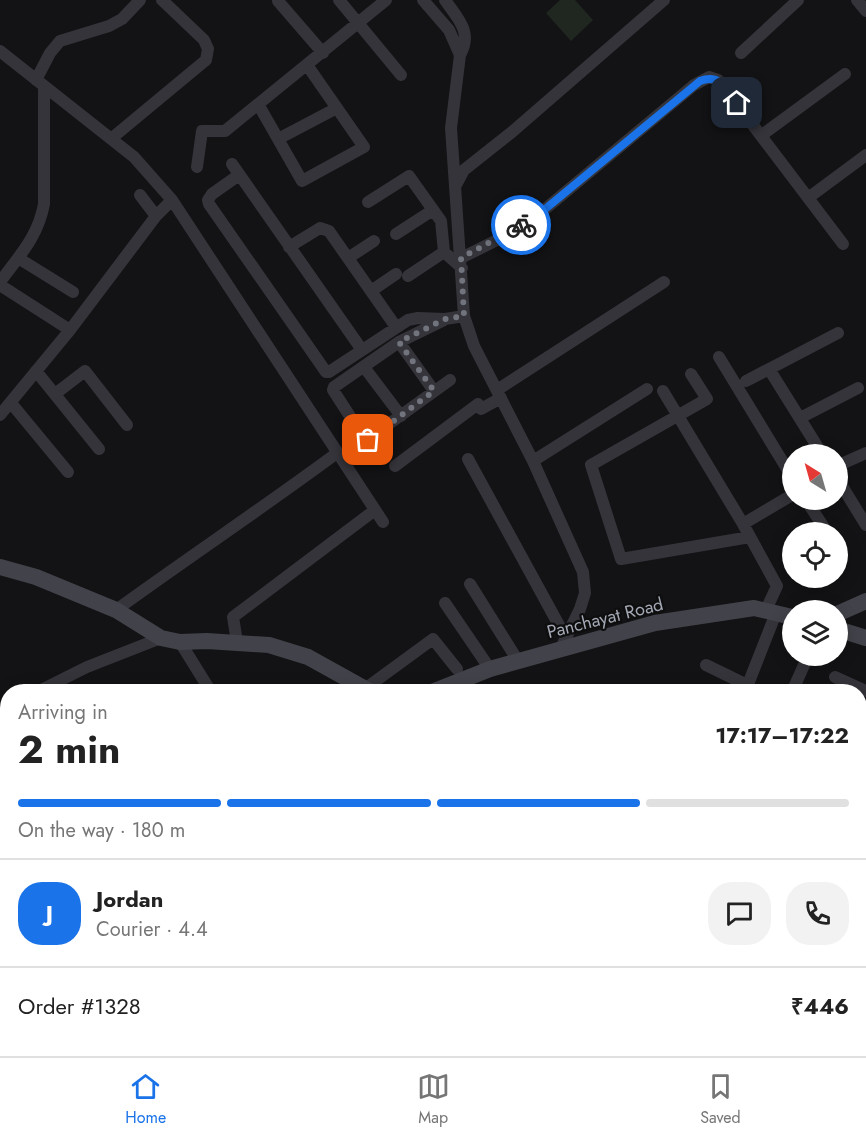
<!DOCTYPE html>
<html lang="en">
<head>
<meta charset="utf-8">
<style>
	body { margin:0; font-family:Jost,sans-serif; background:#f2f2f2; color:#222; height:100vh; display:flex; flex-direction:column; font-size:22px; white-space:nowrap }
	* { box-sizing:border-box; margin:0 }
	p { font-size:20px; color:#767676 }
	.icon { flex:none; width:33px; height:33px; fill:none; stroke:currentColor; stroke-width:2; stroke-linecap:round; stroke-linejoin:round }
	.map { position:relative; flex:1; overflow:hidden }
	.drawer { position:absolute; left:0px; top:684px; width:867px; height:372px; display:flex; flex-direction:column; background:#fff; border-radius:24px 24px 0 0; box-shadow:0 3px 15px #0003 }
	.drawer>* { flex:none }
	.needle { width:39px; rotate:323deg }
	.controls { position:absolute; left:782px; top:444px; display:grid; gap:12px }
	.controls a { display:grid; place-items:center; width:66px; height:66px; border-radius:50%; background:#fff; box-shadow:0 3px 15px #0003; font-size:30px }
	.pin { position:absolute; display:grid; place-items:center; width:51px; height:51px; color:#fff; margin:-26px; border-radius:12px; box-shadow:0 3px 9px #0006 }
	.courier { position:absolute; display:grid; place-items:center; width:60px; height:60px; margin:-30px; border:4px solid #1a73e8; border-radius:50%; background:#fff; color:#222; box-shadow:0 2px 8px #0007 }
	.head em { font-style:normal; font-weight:700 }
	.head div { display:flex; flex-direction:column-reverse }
	.head { display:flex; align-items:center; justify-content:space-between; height:102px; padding:0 18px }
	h1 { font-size:39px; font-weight:700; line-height:45px }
	.bar { display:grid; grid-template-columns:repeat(4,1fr); gap:9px 6px; align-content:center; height:72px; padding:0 18px }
	.bar i { height:8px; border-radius:4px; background:#e0e0e0 }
	.bar .current { background:#1a73e8 }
	.bar p { grid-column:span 4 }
	.line { display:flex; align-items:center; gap:15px; padding:0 18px; border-top:2px solid #e0e0e0 }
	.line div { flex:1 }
	.round { display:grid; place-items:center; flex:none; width:63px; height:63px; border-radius:24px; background:#f2f2f2 }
	.tab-bar { display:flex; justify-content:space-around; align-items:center; height:84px; border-top:2px solid #e0e0e0; background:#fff; font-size:16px; color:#767676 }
	.tab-bar a { display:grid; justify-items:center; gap:3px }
	.tab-bar .current { color:#1a73e8 }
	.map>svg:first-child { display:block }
</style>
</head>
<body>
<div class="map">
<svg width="866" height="1056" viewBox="0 0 866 1056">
	<rect width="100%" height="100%" fill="#131315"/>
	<!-- green -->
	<path fill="#1f2720" d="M560,0H575L593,20L571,41L546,13Z
		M756,1049H833L828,1056H765Z"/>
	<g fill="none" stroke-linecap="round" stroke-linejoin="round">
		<!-- street -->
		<path stroke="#34343a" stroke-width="12" d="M339,0L401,75
			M423,0L449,30L460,55L451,128L464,316L474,346L533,461L583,572L585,593L580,609L561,648
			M445,0C458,19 473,32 460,55
			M857,0L866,11
			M278,1L323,53
			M0,51L134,157L172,200L156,216L70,330L0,415
			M741,53L798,0
			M36,80L50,53L60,41L109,26L122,19L140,0
			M258,104L302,181L364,147L307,65
			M762,135L845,74
			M112,138L206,60L208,49L204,40L162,0
			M278,139L337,108
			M232,164L362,350
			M197,167L202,131H225L386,0
			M239,175L212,194L208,200L209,204L326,372H329L408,320L418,318L445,319L464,316
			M456,185L464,170L512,132L664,0
			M140,195L156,216
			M808,198L866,155
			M172,200L383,522
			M368,202L409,176L441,221L444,252L462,268
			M396,234L433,210
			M289,247L320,228L329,231L396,327
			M18,258L73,292
			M348,258L374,241
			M461,258L505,236L544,210L694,85L709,77L718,80L724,87L843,244
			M408,276L444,252
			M0,282C19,256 38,237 44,204V87
			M0,285L70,330
			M371,291L396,274
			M444,320L399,342L334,387L333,390L364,438L368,439L450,380
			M399,342L434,391
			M719,357L792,477
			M364,367L401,416
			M769,369L822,454
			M36,371L99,449
			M691,374L707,399L591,465L621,559L750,537
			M746,381L838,333
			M497,390L664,282
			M663,391L743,524L777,586L766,610
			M55,394L85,371L127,425
			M11,403L68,472
			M800,418L858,388
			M468,459L566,638
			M533,461L647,389
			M395,466L478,404L481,409L501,398
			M837,466L866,453
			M837,478L866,525
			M806,500L827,532
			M743,524L792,495
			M470,584L518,661
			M445,603L490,669
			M116,610C189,557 264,507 337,453
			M180,642L211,692
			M237,642L233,617L375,510
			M706,665L747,685
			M835,677L866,691
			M366,688L433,639L457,669
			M37,692L87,667L161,638
			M745,692L776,613
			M792,692L808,656
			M0,731L8,720
			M0,769L8,764
			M0,858L8,857
			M860,865L866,856
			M0,924L8,935
			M29,1048L30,1056
			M180,1048L182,1056
			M321,1048L329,1056
			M660,1048L672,1056
			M748,1048L760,1056
			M83,1056L104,1049
			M449,1056L455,1048
			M518,1056L523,1048
			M680,1056L690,1048"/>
		<!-- secondary -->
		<path stroke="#42434a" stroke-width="16" d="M0,567L36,577L116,610L161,638L180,642L207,641L269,645L308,657L371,692
			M837,614L866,601
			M837,629L866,638
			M432,692L490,669L655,623L754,608L792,617
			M860,848L866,853
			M857,1056L866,1038"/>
	</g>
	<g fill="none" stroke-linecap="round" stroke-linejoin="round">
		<!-- done -->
		<path stroke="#71747d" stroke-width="6" stroke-dasharray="0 10.8" d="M368,440L434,391L399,342L445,319L464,316L461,258L521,225"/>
		<!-- route -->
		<path stroke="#1a73e8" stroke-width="8" d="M521,225L544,210L700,81C720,73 726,89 737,103"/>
	</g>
	<g text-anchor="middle" stroke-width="4.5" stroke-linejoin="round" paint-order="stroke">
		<!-- street labels -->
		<g font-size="18" fill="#a4a9b5" stroke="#0e0e0f">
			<text transform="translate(605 618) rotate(-14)" y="6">Panchayat Road</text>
		</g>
	</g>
</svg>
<div class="controls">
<a><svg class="needle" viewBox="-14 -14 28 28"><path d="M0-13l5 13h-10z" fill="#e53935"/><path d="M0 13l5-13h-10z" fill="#767676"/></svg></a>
<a><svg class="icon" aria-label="locate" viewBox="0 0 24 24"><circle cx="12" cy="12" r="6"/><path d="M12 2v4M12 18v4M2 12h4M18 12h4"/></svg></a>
<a><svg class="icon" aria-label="layers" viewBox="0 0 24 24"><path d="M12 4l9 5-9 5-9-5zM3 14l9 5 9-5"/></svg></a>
</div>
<div class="pin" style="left:368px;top:440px;background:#ea580c"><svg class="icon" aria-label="bag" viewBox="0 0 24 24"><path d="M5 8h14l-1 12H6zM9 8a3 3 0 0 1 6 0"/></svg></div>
<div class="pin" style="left:737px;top:103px;background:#1f2937"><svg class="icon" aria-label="home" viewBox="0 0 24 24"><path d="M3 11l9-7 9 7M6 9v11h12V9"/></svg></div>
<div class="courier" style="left:521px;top:225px"><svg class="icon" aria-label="bike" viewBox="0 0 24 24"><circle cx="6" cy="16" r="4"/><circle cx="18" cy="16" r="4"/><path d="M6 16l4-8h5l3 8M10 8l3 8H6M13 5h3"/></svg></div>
<section class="drawer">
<div class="head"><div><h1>2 min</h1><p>Arriving in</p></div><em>17:17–17:22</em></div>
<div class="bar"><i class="current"></i><i class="current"></i><i class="current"></i><i></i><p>On the way · 180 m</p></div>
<div class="line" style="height:108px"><b class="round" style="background:#1a73e8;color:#fff">J</b><div><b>Jordan</b><p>Courier · 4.4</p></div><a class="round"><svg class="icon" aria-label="chat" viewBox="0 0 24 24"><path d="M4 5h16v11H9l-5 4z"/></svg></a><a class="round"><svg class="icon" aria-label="phone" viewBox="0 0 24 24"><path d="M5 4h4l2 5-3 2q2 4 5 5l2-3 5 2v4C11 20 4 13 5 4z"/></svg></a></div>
<div class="line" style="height:78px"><div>Order #1328</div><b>₹446</b></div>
</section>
</div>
<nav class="tab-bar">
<a class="current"><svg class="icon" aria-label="home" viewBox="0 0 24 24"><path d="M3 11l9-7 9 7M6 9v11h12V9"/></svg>Home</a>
<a><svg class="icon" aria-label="map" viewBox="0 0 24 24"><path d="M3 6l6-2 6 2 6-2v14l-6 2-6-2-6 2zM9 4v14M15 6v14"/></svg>Map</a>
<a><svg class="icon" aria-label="saved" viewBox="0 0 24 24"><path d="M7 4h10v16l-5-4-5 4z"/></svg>Saved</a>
</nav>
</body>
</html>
